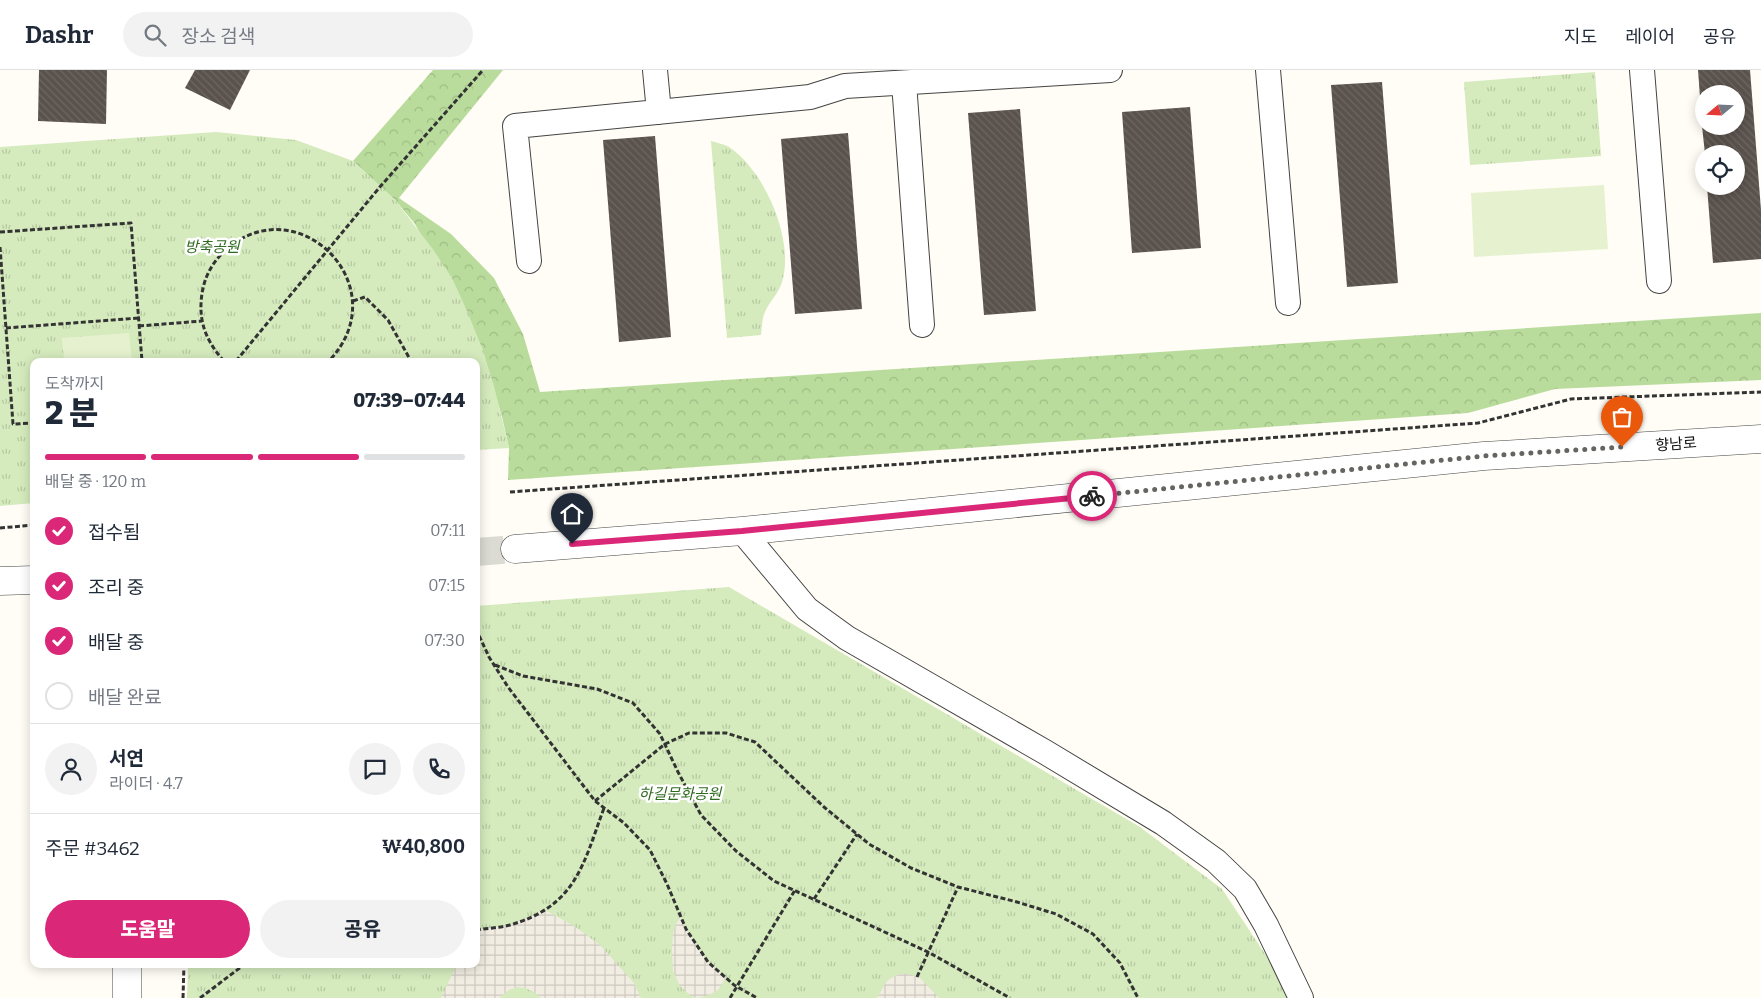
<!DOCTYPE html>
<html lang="ko">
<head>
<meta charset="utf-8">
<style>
	body { margin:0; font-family:Bitter,"Noto Sans KR",serif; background:#f2f2f3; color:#1f2937; height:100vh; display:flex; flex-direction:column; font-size:19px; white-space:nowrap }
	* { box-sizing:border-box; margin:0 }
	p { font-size:16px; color:#747a83 }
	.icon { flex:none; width:28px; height:28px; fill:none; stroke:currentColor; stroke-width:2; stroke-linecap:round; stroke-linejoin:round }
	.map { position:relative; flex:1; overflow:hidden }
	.side { position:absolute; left:30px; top:288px; width:450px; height:610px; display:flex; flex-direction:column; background:#fff; border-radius:10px; box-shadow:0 2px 12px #0003 }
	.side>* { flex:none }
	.needle { width:32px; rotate:251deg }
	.fabs { position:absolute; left:1695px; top:15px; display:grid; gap:10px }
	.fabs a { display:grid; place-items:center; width:50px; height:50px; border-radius:50%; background:#fff; box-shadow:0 2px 12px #0003; font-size:25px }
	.pin { position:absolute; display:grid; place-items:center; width:42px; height:42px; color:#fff; margin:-51px -21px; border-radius:50% 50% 50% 0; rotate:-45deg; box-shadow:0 0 5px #0007 }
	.pin .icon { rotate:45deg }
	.courier { position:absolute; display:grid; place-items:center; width:50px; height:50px; margin:-25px; border:4px solid #db2777; border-radius:50%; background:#fff; color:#222; box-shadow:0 1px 6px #0007 }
	.headline em { font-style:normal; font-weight:800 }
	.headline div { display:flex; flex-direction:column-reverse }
	.headline { display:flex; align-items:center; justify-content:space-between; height:85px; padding:0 15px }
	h1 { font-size:32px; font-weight:800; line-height:38px }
	.bar { display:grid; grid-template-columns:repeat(4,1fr); gap:8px 5px; align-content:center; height:60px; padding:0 15px }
	.bar i { height:6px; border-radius:4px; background:#e0e1e3 }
	.bar .active { background:#db2777 }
	.bar p { grid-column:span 4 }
	.line { display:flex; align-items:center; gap:12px; padding:0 15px; border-top:1px solid #e0e1e3 }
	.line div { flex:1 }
	.round { display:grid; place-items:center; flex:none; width:52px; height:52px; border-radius:26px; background:#f2f2f3 }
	ol { padding:0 15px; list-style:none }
	li { display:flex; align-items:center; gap:15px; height:55px }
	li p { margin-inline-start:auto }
	li .icon { padding:5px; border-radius:50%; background:#db2777; color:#fff; stroke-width:4 }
	li:last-child { color:#747a83 }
	li i { width:28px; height:28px; border:2px solid #e0e1e3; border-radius:50% }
	.action { display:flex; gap:10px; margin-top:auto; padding:10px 15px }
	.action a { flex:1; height:58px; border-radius:30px; background:#db2777; color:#fff; font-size:20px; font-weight:800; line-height:58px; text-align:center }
	.action a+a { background:#f2f2f3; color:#1f2937 }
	header { display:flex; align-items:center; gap:30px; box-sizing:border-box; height:70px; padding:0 25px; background:#fff; border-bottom:1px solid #e0e1e3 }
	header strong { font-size:24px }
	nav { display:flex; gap:28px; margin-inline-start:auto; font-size:18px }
	.search { width:350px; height:45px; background:#f2f2f3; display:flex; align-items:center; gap:12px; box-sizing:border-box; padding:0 18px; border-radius:28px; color:#747a83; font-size:19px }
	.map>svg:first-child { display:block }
</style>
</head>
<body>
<header>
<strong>Dashr</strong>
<div class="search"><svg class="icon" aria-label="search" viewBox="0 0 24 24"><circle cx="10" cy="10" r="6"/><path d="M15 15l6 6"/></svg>장소 검색</div>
<nav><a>지도</a><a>레이어</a><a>공유</a></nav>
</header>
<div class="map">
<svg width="1761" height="928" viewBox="0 0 1761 928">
	<defs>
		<pattern id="forest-crowns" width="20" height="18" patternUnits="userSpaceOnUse" patternTransform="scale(1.25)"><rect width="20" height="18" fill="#b9dc9c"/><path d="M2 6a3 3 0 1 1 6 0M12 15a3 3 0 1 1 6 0" fill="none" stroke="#9ebc85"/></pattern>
		<pattern id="park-tufts" width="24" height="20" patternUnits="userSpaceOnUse" patternTransform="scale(1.25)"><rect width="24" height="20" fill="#d5ebbd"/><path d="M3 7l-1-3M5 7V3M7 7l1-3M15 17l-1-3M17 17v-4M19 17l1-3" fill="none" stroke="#b6c8a1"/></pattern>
		<pattern id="plaza-grid" width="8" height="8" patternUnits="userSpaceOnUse" patternTransform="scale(1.25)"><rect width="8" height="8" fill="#f1ede2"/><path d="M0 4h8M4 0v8" fill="none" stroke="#cecac1"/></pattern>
		<pattern id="building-back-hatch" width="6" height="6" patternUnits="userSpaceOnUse" patternTransform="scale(1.25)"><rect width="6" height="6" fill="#5a524d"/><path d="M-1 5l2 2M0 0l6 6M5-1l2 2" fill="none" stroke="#6d6662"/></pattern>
	</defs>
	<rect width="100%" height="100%" fill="#fffdf5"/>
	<!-- forest -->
	<path fill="url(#forest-crowns)" d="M433,0H503L399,128L451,164L494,208L523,264L540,322L1761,243V310L1555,319L1468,343L508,410L509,378L502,347L482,278L415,154L395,130L353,91Z"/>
	<!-- park -->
	<path fill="url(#park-tufts)" d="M1595,2L1601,86L1470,95L1464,12Z
		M216,62L296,70L353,91L395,130L432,178L452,208L467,241L482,278L494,316L509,378L476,380V291H34V433L0,436V77Z
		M711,71C717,73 724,74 729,77C765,101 795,170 782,212C779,223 769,232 765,242C762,248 762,257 761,265L727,268Z
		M729,517L1140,757L1222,819L1271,893L1287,928H187L188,894H476V536Z"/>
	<!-- pitch -->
	<path fill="#e6f2cf" d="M1604,115L1608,179L1474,187L1471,123Z
		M129,263L132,291H64L62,268Z"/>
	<!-- plaza -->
	<path fill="url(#plaza-grid)" d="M545,840L574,856L600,875L633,912L641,928H541L534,922L525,918L517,917L509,920L499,928H441L457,894H476V860L510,855Z
		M681,847L686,859L708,892L726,907L718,920L709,925L698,928L691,926L680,916L673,901L672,879L673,863L676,854Z
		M900,904H909L920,908L939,928H877L887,911L893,907Z"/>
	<!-- building -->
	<path fill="url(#building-back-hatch)" d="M39,0H107L106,54L38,51Z
		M195,0H250L230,40L185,18Z
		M1698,0H1750L1761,140V189L1713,193L1707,116H1736V84H1705L1702,56H1736V24H1704V54H1702Z
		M1382,12L1398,213L1347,217L1331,15Z
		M1190,37L1201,178L1132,183L1122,42Z
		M1020,39L1036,241L984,245L968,43Z
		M848,63L862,239L795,244L781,69Z
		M655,66L671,267L619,272L603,70Z"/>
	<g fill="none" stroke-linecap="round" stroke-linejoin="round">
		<!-- tertiary-tunnel -->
		<path stroke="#dbdad3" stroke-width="28" stroke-dasharray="28 14" stroke-linecap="butt" d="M476,482L515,479"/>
		<!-- minor casing -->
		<g stroke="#444" stroke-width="26">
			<path id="minor" d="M655,0L659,42
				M1268,0L1288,233
				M1642,0L1659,211
				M904,13L922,255
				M529,191L515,56L810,27L845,16L1110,0
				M742,461L807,539L847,568L1045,682L1163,753L1216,791L1245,819L1266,855L1301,928"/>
		</g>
		<!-- tertiary casing -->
		<g stroke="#444" stroke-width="29">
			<path id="tertiary" d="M515,479L742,461L1484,386L1761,369
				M0,511L34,510
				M127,928V894"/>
		</g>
		<!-- path -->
		<path stroke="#333" stroke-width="3" stroke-dasharray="5 2.5" stroke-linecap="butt" d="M0,162L131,153L142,291
			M0,177L13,354L34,353
			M353,231L365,227L388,250L411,291
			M139,256L202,251
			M6,258L139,248
			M224,291C204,269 197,247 203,218C207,201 216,188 229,177C301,119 398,218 329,291
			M236,291L379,118L483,0
			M510,422L1478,353L1571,329L1761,322
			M0,458L34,455
			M476,559L489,587L508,617L595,731L624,753L650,780L667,814L686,859L708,892L734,915L757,928
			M495,595L523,606L597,619L633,633L660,664L678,702L701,745L736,781L774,811L928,882L1010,928
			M595,731L665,674L689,663H726L755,672L824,737L869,774L911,798L958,817L1017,832L1056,844L1093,864L1120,893L1138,928
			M814,829L857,764
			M476,860C487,858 500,858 510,855C576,836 583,795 604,738
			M917,907L958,817
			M183,928L184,894
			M200,928L245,894
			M730,928L795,820"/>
		<!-- minor -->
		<use href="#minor" stroke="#fff" stroke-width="24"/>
		<!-- tertiary -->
		<use href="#tertiary" stroke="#fff" stroke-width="28"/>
	</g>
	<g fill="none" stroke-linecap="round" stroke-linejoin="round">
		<!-- done -->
		<path stroke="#646461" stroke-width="5" stroke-dasharray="0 9" d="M1092,426L1484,386L1622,377"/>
		<!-- route -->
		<path stroke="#db2777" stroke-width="6" d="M572,474L742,461L1092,426"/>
	</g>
	<g text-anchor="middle" stroke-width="5" stroke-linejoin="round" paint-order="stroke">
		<!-- park labels -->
		<g font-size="15" font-style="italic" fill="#2f6b1f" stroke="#fff">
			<text x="212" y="182">방축공원</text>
			<text x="680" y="729">하길문화공원</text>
		</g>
		<!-- street labels -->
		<g font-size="15" fill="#111" stroke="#fff">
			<text transform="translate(1676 374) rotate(-4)" y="5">향남로</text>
		</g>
	</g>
</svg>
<div class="fabs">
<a><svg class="needle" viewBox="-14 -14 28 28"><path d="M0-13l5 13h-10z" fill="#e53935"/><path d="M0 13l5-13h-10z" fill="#747a83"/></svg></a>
<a><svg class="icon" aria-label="locate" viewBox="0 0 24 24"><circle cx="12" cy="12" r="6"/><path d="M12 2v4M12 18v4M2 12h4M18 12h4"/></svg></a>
</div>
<div class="pin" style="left:1622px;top:377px;background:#ea580c"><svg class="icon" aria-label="bag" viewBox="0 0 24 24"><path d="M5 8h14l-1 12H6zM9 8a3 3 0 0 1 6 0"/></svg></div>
<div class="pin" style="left:572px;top:474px;background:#1f2937"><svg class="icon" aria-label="home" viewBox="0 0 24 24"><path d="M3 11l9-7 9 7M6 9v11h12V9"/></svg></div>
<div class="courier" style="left:1092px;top:426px"><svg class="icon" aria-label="bike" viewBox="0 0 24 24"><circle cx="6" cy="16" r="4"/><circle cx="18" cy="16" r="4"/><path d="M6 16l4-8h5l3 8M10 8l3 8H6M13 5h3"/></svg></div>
<section class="side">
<div class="headline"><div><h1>2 분</h1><p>도착까지</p></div><em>07:39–07:44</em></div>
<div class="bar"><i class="active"></i><i class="active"></i><i class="active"></i><i></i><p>배달 중 · 120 m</p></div>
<ol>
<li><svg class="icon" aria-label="check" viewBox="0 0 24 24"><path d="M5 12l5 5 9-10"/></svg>접수됨<p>07:11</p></li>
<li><svg class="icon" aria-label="check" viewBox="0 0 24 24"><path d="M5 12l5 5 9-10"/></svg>조리 중<p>07:15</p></li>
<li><svg class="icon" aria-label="check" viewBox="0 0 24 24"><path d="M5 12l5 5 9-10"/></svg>배달 중<p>07:30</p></li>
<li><i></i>배달 완료</li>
</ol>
<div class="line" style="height:90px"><a class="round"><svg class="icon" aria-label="person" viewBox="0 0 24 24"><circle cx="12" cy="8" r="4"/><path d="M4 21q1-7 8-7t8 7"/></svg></a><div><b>서연</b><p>라이더 · 4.7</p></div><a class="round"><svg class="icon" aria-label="chat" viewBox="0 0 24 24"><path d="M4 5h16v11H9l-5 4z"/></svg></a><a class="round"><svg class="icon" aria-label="phone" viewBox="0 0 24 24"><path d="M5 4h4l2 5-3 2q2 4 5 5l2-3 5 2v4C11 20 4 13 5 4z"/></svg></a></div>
<div class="line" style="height:65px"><div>주문 #3462</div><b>₩40,800</b></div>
<div class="action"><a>도움말</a><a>공유</a></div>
</section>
</div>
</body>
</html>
